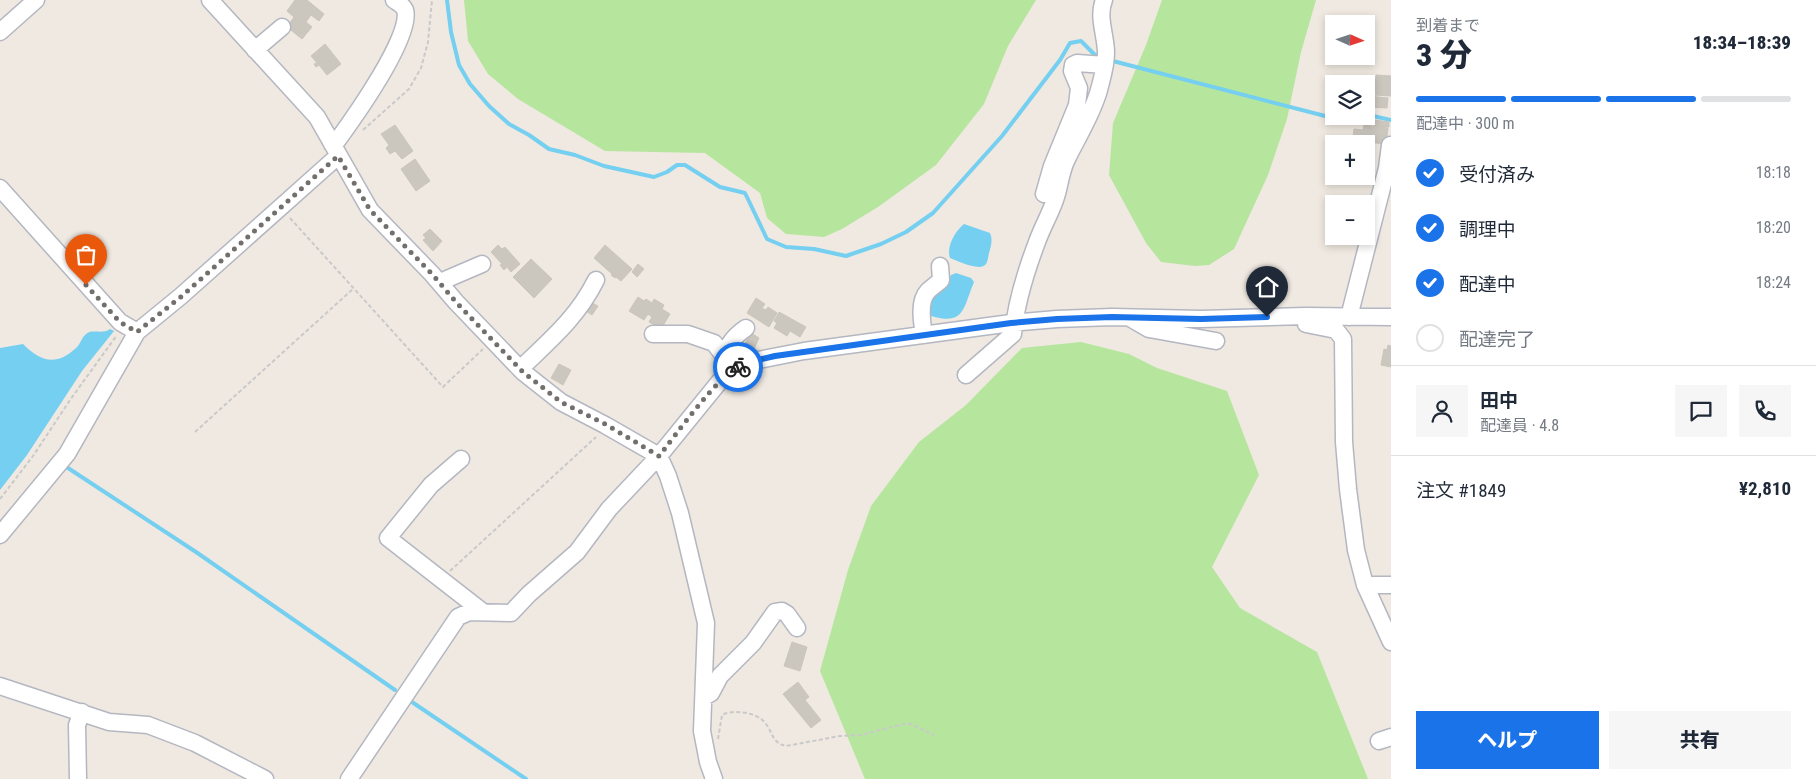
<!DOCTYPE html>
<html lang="ja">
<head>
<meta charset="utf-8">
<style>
	body { margin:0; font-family:"Roboto Condensed","Noto Sans JP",sans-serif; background:#f6f6f7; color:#1f2937; height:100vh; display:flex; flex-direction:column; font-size:19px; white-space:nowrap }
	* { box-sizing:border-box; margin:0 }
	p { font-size:16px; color:#747a83 }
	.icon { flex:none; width:28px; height:28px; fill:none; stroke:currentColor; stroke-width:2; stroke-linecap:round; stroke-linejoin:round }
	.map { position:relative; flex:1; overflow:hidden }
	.drawer { display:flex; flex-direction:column; background:#fff; width:425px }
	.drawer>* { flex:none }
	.needle { width:32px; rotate:93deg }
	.controls { position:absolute; left:1325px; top:15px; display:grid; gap:10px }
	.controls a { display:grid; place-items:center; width:50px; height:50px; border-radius:0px; background:#fff; box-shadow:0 2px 8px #0003; font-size:25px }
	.pin { position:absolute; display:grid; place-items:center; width:42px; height:42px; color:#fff; margin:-51px -21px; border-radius:50% 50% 50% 0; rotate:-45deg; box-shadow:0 0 5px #0007 }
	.pin .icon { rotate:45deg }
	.courier { position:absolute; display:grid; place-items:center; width:50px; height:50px; margin:-25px; border:4px solid #1a73e8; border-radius:50%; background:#fff; color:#222; box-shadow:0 1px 6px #0007 }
	.headline em { font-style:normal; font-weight:800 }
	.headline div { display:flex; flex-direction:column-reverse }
	.headline { display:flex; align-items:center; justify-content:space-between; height:85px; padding:0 25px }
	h1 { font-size:32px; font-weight:800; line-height:38px }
	.bar { display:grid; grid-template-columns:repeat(4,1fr); gap:8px 5px; align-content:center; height:60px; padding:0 25px }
	.bar i { height:6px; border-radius:4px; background:#e0e1e3 }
	.bar .on { background:#1a73e8 }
	.bar p { grid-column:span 4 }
	.line { display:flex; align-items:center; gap:12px; padding:0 25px; border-top:1px solid #e0e1e3 }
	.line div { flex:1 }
	.round { display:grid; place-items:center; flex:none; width:52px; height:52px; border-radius:0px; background:#f6f6f7 }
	ol { padding:0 25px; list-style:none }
	li { display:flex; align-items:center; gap:15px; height:55px }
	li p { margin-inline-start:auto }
	li .icon { padding:5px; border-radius:50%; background:#1a73e8; color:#fff; stroke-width:4 }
	li:last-child { color:#747a83 }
	li i { width:28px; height:28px; border:2px solid #e0e1e3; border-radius:50% }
	.button { display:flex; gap:10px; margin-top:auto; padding:10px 25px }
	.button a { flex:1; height:58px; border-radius:0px; background:#1a73e8; color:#fff; font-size:20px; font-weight:800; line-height:58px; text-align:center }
	.button a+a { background:#f6f6f7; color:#1f2937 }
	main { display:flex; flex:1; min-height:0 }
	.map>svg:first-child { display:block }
</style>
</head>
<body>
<main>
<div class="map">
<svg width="1391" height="779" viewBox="0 0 1391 779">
	<rect width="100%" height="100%" fill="#efe9e1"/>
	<!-- green -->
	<path fill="#b6e59e" d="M464,0H1036L1008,46L984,104L936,165L878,207L842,229L824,237L786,234L767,218L760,193L705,153L605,151L518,99L488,74L468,41Z
		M1162,0H1316L1301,52L1287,119L1268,175L1234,249L1209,265L1195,266L1161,262L1146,243L1109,175L1113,123L1146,45Z
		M1081,342L1129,354L1157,368L1227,391L1259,475L1212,567L1240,608L1317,652L1368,779H865L820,671L848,570L871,506L919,442L966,405L1022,348Z"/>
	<!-- water -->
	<path fill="#75cff0" d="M964,224L990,233C993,240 991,246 989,253C988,257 988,262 985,265C979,271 957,261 950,258C946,247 955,231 964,224Z
		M956,273L971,278L974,282C963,308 965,326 931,316C924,302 937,294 946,286C948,283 949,279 951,275Z
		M110,329L114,331L82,371L27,455L0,490V348L23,344C40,361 56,367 76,348C80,345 81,339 85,335C91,328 102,335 110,329Z"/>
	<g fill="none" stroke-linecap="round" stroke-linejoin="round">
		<!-- stream -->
		<path stroke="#75cff0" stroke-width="4" d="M447,0L451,32L459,65L470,84L489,106L509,124L529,135L549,149L575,155L604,166L654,177L667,172L677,165H685L720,187L745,193L767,239L786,247L814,249L846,256L881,244L906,232L933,213L1002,136L1060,60L1070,43L1081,41L1095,55L1102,57
			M1109,60L1329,117L1348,121L1373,116L1391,120
			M68,468L196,552L395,690
			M409,700L526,779"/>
	</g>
	<!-- building -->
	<path fill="#cbc7bf" stroke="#cbc5ba" d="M295,0H307L324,14L319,21L311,15L306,22L312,27L302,39L287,27L294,17L287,11Z
		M325,44L341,64L327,75L319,65L316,67L314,64L317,63L311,56Z
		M1376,75L1391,76V96L1374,95Z
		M1368,96L1388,98L1387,108L1367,107Z
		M1375,120L1389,122V127L1374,126Z
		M395,125L413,151L402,159L395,151L390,154L386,148L389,145L381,134Z
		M1364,125L1388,128L1386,144L1358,141V139L1353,138L1354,129L1363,130Z
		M415,159L430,181L416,191L401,169Z
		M430,229L442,241L433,251L423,240L426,238L423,235Z
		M498,245L502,249L505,247L520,264L511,272L507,267L504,270L500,265L502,264L491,252Z
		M605,245L632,269L621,281L616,277L615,278L611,275L612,274L594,258Z
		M531,259L552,279L534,298L513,277Z
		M638,264L644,269L637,277L632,272Z
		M638,297L644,301L646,299L652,303L654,299L664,305L662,309L670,314L661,329L649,322L652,317L648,314L644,320L629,311Z
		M756,298L765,304L762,308L766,310L768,307L777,313L769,327L747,313Z
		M592,303L598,306L592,315L586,311Z
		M779,312L806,327L800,337L790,331L787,336L774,328L777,323L774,321Z
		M751,333L759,338L754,349L745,344Z
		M1388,345L1391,346V367L1381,365L1384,349L1387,350Z
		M559,364L571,370L563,385L551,378Z
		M792,642L807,647L800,671L784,666Z
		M798,682L809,697L805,700L821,720L811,728L783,694Z"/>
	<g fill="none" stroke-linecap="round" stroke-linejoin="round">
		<!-- minor casing -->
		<g stroke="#b4b7c1" stroke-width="19">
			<path id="minor" d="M210,0L317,117L370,210L432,274L456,302L523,372L561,402L605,425L659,456L668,476L680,513L706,623L702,731L708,762L714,779
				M0,32L36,0
				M255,50L282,27
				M332,144L337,141C353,119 413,35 405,10C403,5 398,3 394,0
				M0,188L120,322L137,332
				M1044,194L1052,166L1077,105L1079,88L1072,71L1073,65L1077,63L1105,65
				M441,284L447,279L482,264
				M1349,317L1387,168L1390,145
				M1130,318L1149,329L1216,341
				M1306,321V324L1336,330L1343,339L1344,442L1348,489L1356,550L1365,585L1391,642
				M653,334H688L714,343L724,356
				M924,335C922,323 918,301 928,291C932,287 937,284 941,280L940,266
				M724,365C722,350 734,336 746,328
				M520,369C550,340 577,318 596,280
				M966,375L1013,334C1016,303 1026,271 1037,242C1042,228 1050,214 1055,200C1060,187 1060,173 1067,159C1078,136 1092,115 1099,90C1102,78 1106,66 1106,53C1106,35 1097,17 1104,0
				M461,459L431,485L388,538L483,612
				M0,535L67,454L137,332L181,296L338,156
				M1365,585H1391
				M0,686L109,722L148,725L195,743L265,779
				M704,697L711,693L720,676L753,643L775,612L782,611L787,614L797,628
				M1379,741L1391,737
				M78,779L77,725L82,712
				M349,779L458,617L469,612L511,613L529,594L577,552L609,509L659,456L720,381L733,370L753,361L804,351L1011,323L1057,319L1112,317L1201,319L1306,316L1391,317"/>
		</g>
		<!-- path -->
		<path stroke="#c9c9c9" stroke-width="2" stroke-dasharray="4 2.5" stroke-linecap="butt" d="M363,130L409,89L421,68L428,42L432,0
			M290,218L443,387L483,349
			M195,432L354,288
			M0,499L33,456L70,400L117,335
			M450,571L596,437
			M718,739L722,715C733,709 758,712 766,724C773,733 772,743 786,746L840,736L861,735L904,724H911L934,735"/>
		<!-- minor -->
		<use href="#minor" stroke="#fff" stroke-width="16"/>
	</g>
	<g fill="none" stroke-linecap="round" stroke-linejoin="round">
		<!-- done -->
		<path stroke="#726f6d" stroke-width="5" stroke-dasharray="0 9" d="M86,285L120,322L137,332L182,296L338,156L370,210L432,274L456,302L523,372L561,402L605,424L659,456C675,436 718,376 738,367"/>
		<!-- route -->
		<path stroke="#1a73e8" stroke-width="6" d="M738,367L753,361L775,356L1011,323L1057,319L1112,317L1201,319L1267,317"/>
	</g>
</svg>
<div class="controls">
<a><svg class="needle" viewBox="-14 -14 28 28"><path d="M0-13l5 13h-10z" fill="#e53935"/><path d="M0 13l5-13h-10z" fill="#747a83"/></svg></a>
<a><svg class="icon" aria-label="layers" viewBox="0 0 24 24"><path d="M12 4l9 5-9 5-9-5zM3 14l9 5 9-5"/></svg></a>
<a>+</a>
<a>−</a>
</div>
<div class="pin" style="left:86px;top:285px;background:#ea580c"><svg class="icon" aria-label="bag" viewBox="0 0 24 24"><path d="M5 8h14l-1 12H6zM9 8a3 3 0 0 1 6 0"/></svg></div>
<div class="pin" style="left:1267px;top:317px;background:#1f2937"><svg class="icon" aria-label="home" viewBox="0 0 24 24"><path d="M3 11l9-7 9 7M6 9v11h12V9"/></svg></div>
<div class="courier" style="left:738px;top:367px"><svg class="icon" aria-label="bike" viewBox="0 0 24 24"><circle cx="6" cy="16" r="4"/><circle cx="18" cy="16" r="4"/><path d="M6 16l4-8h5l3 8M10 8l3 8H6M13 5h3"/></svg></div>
</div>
<section class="drawer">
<div class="headline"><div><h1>3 分</h1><p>到着まで</p></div><em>18:34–18:39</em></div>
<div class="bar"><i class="on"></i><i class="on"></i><i class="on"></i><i></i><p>配達中 · 300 m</p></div>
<ol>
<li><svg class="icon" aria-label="check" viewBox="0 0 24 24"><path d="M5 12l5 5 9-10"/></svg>受付済み<p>18:18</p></li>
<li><svg class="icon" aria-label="check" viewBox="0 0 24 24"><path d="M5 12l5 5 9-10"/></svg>調理中<p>18:20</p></li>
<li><svg class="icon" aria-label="check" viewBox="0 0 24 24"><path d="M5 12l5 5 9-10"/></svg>配達中<p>18:24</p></li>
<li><i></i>配達完了</li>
</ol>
<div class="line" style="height:90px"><a class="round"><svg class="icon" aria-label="person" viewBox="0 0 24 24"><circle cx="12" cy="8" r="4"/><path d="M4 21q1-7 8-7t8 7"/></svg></a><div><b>田中</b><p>配達員 · 4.8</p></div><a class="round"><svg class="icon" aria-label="chat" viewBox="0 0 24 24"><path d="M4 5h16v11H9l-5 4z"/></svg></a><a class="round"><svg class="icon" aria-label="phone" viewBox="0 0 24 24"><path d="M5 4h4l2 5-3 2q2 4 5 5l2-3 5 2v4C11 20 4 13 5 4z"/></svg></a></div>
<div class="line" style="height:65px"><div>注文 #1849</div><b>¥2,810</b></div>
<div class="button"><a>ヘルプ</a><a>共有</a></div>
</section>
</main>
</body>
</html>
